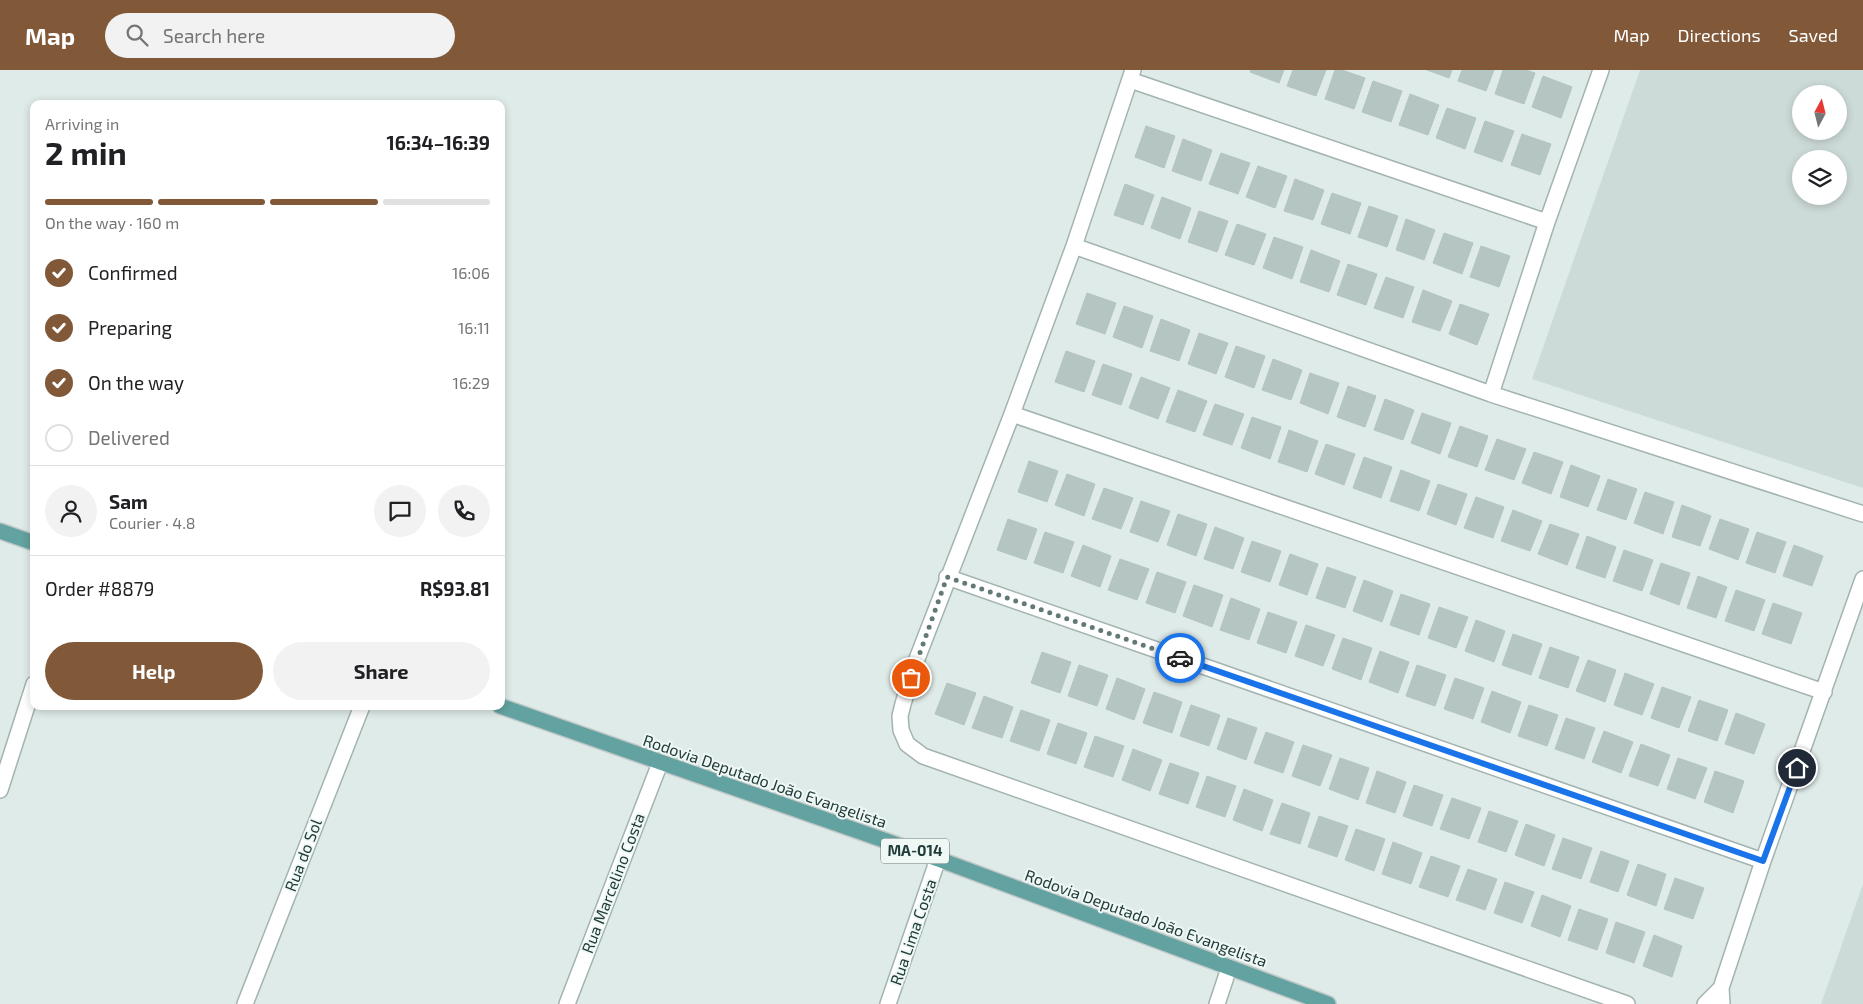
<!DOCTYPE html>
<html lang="en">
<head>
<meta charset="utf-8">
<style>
	body { margin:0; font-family:"Exo 2",sans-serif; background:#f2f2f2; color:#202124; height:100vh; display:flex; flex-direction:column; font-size:19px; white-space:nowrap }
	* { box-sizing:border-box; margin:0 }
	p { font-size:16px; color:#757577 }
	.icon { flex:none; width:28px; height:28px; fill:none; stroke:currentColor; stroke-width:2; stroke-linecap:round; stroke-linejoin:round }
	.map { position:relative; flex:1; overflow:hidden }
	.side { position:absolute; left:30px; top:30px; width:475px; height:610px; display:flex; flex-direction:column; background:#fff; border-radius:10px; box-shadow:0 2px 8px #0003 }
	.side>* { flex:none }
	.needle { width:32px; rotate:7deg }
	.controls { position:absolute; left:1792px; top:15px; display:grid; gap:10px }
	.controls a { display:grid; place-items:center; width:55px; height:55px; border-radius:50%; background:#fff; box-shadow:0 2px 8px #0003; font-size:25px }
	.pin { position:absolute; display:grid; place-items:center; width:42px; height:42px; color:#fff; margin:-21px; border:2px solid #fff; border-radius:50%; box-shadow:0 1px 5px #0007 }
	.courier { position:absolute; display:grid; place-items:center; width:50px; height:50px; margin:-25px; border:4px solid #1a73e8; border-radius:50%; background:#fff; color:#222; box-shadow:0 1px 6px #0007 }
	.head em { font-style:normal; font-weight:700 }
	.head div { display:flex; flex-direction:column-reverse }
	.head { display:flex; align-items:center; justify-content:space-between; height:85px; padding:0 15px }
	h1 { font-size:32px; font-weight:700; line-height:38px }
	.bar { display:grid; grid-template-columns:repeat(4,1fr); gap:8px 5px; align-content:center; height:60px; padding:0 15px }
	.bar i { height:6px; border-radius:4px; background:#e0e0e0 }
	.bar .selected { background:#815939 }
	.bar p { grid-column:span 4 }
	.line { display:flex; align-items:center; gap:12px; padding:0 15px; border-top:1px solid #e0e0e0 }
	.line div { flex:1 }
	.round { display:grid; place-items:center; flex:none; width:52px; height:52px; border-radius:26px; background:#f2f2f2 }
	ol { padding:0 15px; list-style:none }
	li { display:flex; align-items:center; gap:15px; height:55px }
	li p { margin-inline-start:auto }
	li .icon { padding:5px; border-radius:50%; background:#815939; color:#fff; stroke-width:4 }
	li:last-child { color:#757577 }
	li i { width:28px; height:28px; border:2px solid #e0e0e0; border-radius:50% }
	.primary-button { display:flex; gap:10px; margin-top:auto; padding:10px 15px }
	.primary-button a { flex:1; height:58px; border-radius:30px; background:#815939; color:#fff; font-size:20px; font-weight:700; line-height:58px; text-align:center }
	.primary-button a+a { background:#f2f2f2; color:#202124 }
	header { display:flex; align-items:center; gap:30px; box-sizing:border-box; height:70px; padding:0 25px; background:#815939; color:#fff }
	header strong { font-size:24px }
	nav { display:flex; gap:28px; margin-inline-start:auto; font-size:18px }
	.search { width:350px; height:45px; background:#f2f2f2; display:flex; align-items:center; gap:12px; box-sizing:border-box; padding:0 18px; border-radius:28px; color:#757577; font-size:19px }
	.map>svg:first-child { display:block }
</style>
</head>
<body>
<header>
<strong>Map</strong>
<div class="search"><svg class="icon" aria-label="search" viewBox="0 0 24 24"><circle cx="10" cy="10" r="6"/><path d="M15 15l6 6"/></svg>Search here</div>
<nav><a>Map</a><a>Directions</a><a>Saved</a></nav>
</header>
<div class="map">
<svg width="1863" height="934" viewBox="0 0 1863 934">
	<rect width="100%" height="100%" fill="#dfebe8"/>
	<!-- built -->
	<path fill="#cddbd8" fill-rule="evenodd" d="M1640,0H1863V418L1532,309ZM1801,24H1839V61H1801ZM1801,89H1839V126H1801Z
		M1863,814V934H1821Z"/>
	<!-- building -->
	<path fill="#b5c6c2" stroke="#b2c5c1" d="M1251,0H1284L1279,13L1250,2Z
		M1293,0H1326L1316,26L1287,16Z
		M1335,0H1342L1365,8L1354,39L1325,29Z
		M1427,0H1452L1449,8Z
		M1462,0H1494L1486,21L1458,11Z
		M1503,0H1526L1535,3L1524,34L1495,24Z
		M1543,6L1572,17L1561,48L1532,37Z
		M1373,11L1402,21L1391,52L1362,42Z
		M1410,24L1439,35L1428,65L1399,55Z
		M1447,38L1476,48L1465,79L1436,68Z
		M1485,51L1514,61L1502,92L1474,82Z
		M1146,56L1175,66L1164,98L1135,87Z
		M1522,64L1551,74L1540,105L1511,95Z
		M1183,69L1212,80L1201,111L1172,101Z
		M1221,83L1250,93L1238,124L1209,114Z
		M1258,96L1287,106L1275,138L1246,127Z
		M1295,109L1324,120L1313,150L1284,141Z
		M1125,114L1154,125L1143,155L1114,145Z
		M1332,123L1361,133L1350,164L1321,154Z
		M1162,127L1191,138L1180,169L1151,158Z
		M1369,136L1398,146L1387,177L1358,167Z
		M1199,141L1228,151L1217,182L1188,172Z
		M1406,149L1435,160L1424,190L1396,180Z
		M1237,154L1266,164L1254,195L1225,185Z
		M1444,163L1473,173L1462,204L1433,193Z
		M1274,167L1303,177L1292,209L1263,198Z
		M1481,176L1510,186L1499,217L1470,207Z
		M1311,180L1340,191L1329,222L1300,212Z
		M1348,194L1377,204L1366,235L1337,225Z
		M1386,207L1414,217L1403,248L1374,238Z
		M1423,220L1452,231L1440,261L1412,252Z
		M1087,223L1116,233L1105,264L1076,254Z
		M1460,234L1489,244L1477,275L1449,264Z
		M1124,236L1153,246L1142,278L1113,267Z
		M1161,249L1190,260L1179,291L1150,281Z
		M1199,263L1228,273L1216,304L1188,294Z
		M1236,276L1265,286L1254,318L1225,307Z
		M1066,281L1095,291L1084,322L1055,312Z
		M1273,289L1302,300L1291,330L1262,320Z
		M1103,294L1132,304L1121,335L1092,325Z
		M1310,303L1339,313L1328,344L1300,333Z
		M1141,307L1170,318L1158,349L1129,338Z
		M1348,316L1376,326L1365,357L1337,347Z
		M1178,320L1207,331L1195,362L1166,352Z
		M1385,329L1414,340L1403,370L1374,360Z
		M1215,334L1244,344L1232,375L1203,365Z
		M1422,343L1451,353L1440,384L1411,373Z
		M1252,347L1281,357L1270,389L1241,378Z
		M1460,356L1488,366L1477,397L1448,387Z
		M1289,360L1318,371L1307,402L1278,392Z
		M1497,369L1526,379L1514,410L1485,400Z
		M1326,374L1355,384L1344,415L1315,404Z
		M1534,382L1563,392L1551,424L1522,413Z
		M1364,387L1392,397L1381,428L1353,418Z
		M1029,391L1058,401L1047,432L1018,422Z
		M1571,395L1600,406L1588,437L1560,427Z
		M1401,400L1430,411L1419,441L1390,431Z
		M1067,404L1095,414L1084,446L1055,435Z
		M1608,409L1637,419L1626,450L1597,440Z
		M1438,414L1467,424L1456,455L1427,444Z
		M1104,418L1133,428L1121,459L1092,449Z
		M1645,422L1674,432L1663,464L1634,453Z
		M1476,427L1504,437L1493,468L1464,458Z
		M1141,431L1170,441L1158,472L1130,462Z
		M1682,435L1711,446L1700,476L1672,467Z
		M1513,440L1542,451L1530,481L1501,471Z
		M1178,444L1207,454L1196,486L1167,475Z
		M1008,449L1037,459L1026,490L997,480Z
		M1720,449L1749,459L1738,490L1709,479Z
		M1550,454L1579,464L1567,495L1538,484Z
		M1215,457L1244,468L1233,499L1204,489Z
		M1045,462L1074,472L1063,503L1034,493Z
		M1757,462L1786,472L1775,503L1746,493Z
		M1587,466L1616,477L1605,508L1576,498Z
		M1252,471L1281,481L1270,512L1241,502Z
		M1083,475L1111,486L1100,517L1071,506Z
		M1794,475L1823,486L1812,516L1783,506Z
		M1624,480L1653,490L1642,521L1613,511Z
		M1290,484L1318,494L1307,525L1279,515Z
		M1120,489L1149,499L1137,530L1108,520Z
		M1661,493L1690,503L1679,535L1650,524Z
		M1327,497L1356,507L1345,538L1316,528Z
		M1157,502L1186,512L1175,543L1146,533Z
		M1698,506L1727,517L1716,548L1687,538Z
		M1364,510L1393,521L1382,552L1353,541Z
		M1194,515L1223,525L1212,557L1183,546Z
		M1736,520L1765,530L1754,561L1725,551Z
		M1401,524L1430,534L1419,565L1390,555Z
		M1231,528L1260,539L1249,570L1220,560Z
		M1773,533L1802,543L1791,574L1762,564Z
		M1439,537L1468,547L1456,578L1428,568Z
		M1268,542L1297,552L1286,583L1257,573Z
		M1476,550L1505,561L1494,592L1465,581Z
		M1306,555L1335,565L1323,596L1295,586Z
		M1513,564L1542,574L1531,605L1502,595Z
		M1343,568L1372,578L1361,610L1332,599Z
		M1550,577L1579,587L1568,618L1539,608Z
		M1380,581L1409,592L1398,623L1369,612Z
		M1042,582L1071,592L1060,623L1031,613Z
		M1588,590L1616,600L1605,632L1576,621Z
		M1079,595L1108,605L1097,636L1068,626Z
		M1417,595L1446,605L1435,636L1406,626Z
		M1625,603L1654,614L1642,645L1614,635Z
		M1117,608L1145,619L1134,650L1106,639Z
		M1455,608L1484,618L1473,649L1444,639Z
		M947,613L976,623L964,655L935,644Z
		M1662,617L1691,627L1679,658L1651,648Z
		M1492,621L1521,632L1510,663L1481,652Z
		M1154,622L1182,632L1172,663L1143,653Z
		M984,626L1013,637L1002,668L972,658Z
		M1699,630L1728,640L1717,671L1688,661Z
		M1191,635L1220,645L1209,676L1180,666Z
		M1529,635L1558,645L1547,676L1518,666Z
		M1021,640L1050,650L1039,681L1010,671Z
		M1736,643L1765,654L1754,684L1725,674Z
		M1228,648L1257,658L1246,690L1217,679Z
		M1566,648L1595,658L1584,689L1555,679Z
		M1058,653L1087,663L1076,694L1047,684Z
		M1604,661L1633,672L1621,703L1592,692Z
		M1266,662L1294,672L1283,703L1254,693Z
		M1095,666L1124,676L1113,707L1084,697Z
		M1641,674L1670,685L1658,716L1629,706Z
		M1303,675L1332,685L1320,716L1292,706Z
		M1133,679L1162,690L1150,721L1122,710Z
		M1340,688L1369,698L1358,730L1329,719Z
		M1678,688L1707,698L1695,729L1667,719Z
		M1170,693L1199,703L1188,734L1159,724Z
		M1377,701L1406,712L1395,743L1366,733Z
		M1715,701L1744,711L1733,743L1704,732Z
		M1207,706L1236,716L1225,747L1196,737Z
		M1414,715L1443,725L1432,756L1403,746Z
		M1244,719L1273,730L1262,761L1233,750Z
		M1452,728L1481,738L1469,769L1440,759Z
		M1282,733L1310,743L1300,774L1270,764Z
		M1489,741L1518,751L1506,782L1478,772Z
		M1319,746L1348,756L1337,787L1308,777Z
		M1526,754L1555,765L1544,796L1515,785Z
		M1356,759L1385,769L1374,801L1345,790Z
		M1563,768L1592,778L1581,809L1552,799Z
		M1393,772L1422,783L1411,814L1382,804Z
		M1601,781L1629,791L1618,822L1590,812Z
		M1431,786L1460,796L1448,827L1419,817Z
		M1638,794L1666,804L1656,836L1627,825Z
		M1468,799L1497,809L1485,840L1456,830Z
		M1675,808L1704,818L1693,849L1664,839Z
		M1505,812L1534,822L1522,853L1494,843Z
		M1542,825L1571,836L1560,867L1531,856Z
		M1579,839L1608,849L1597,880L1568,870Z
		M1616,852L1645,862L1634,893L1606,883Z
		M1654,865L1682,876L1672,907L1643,896Z"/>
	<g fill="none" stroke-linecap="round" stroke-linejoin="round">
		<!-- minor casing -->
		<g stroke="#a2b3b0" stroke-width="18">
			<path id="minor" d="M1133,0L1074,176L1012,344L915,594L903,634L900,646L901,660L907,674L923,686L1627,934
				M1130,10L1547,152
				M1074,176L1491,324L1863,444
				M1491,324L1547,152L1601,0
				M1012,344L1824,622
				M947,507L1763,791
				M0,720L34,614
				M245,934L362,636
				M567,934L660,693
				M888,934L938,789
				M1217,934L1229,898
				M1705,934L1721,918
				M1722,934L1721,918L1763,791L1863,509"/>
		</g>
		<!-- major casing -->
		<g stroke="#c1c8c8" stroke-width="18">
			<path id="major" d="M0,461L34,473
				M500,636L938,789L1328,934"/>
		</g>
		<!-- minor -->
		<use href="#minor" stroke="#fff" stroke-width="15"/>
		<!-- major -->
		<use href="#major" stroke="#62a2a0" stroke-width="15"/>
	</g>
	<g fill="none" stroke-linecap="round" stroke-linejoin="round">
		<!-- done -->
		<path stroke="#637977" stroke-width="5" stroke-dasharray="0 9" d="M911,608L947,507L1180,588"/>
		<!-- route -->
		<path stroke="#1a73e8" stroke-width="6" d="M1180,588L1763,791L1797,698"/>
	</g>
	<g text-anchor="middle" stroke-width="4" stroke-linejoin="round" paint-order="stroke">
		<!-- shield labels -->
		<rect fill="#f0f8f5" stroke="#5e7472" stroke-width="1" x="881" y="768.5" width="68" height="25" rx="4"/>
		<g font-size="15" font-weight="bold" fill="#203c3a">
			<text x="915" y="786">MA-014</text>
		</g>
		<!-- street labels -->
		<g font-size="16" fill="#203c3a" stroke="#f0f8f5">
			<text transform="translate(765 711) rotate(19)" y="6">Rodovia Deputado João Evangelista</text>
			<text transform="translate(303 785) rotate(-69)" y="6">Rua do Sol</text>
			<text transform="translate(613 813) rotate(-69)" y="6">Rua Marcelino Costa</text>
			<text transform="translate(1146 848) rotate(20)" y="6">Rodovia Deputado João Evangelista</text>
			<text transform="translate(913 862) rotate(-71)" y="6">Rua Lima Costa</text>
		</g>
	</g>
</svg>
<div class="controls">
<a><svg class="needle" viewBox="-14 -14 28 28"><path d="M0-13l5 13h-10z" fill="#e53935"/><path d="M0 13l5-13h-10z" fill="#757577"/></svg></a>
<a><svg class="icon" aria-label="layers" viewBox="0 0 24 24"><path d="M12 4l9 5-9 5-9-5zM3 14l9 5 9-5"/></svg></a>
</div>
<div class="pin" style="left:911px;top:608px;background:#ea580c"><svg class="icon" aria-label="bag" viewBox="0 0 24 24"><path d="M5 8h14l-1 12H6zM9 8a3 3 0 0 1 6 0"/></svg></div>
<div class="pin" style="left:1797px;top:698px;background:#1f2937"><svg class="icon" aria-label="home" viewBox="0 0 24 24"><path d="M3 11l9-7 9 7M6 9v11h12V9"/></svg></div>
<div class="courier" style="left:1180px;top:588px"><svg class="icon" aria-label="car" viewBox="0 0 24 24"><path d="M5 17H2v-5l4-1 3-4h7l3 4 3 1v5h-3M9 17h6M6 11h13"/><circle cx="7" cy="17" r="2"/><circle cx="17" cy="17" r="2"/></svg></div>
<section class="side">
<div class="head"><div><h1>2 min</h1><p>Arriving in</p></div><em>16:34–16:39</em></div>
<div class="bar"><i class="selected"></i><i class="selected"></i><i class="selected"></i><i></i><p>On the way · 160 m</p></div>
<ol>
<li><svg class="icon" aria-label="check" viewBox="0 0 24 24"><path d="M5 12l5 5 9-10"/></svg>Confirmed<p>16:06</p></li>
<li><svg class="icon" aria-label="check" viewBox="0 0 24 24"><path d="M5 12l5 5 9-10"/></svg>Preparing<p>16:11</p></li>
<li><svg class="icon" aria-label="check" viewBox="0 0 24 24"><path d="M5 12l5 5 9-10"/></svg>On the way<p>16:29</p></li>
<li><i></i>Delivered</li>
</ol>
<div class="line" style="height:90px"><a class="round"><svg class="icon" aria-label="person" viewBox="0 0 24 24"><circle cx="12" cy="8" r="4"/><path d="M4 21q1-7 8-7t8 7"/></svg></a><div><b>Sam</b><p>Courier · 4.8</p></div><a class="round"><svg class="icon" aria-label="chat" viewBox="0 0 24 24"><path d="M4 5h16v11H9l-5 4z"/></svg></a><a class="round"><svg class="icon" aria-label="phone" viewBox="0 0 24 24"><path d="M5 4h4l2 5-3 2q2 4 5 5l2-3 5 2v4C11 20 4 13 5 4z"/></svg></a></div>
<div class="line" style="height:65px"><div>Order #8879</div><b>R$93.81</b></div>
<div class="primary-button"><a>Help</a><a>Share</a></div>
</section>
</div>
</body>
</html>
